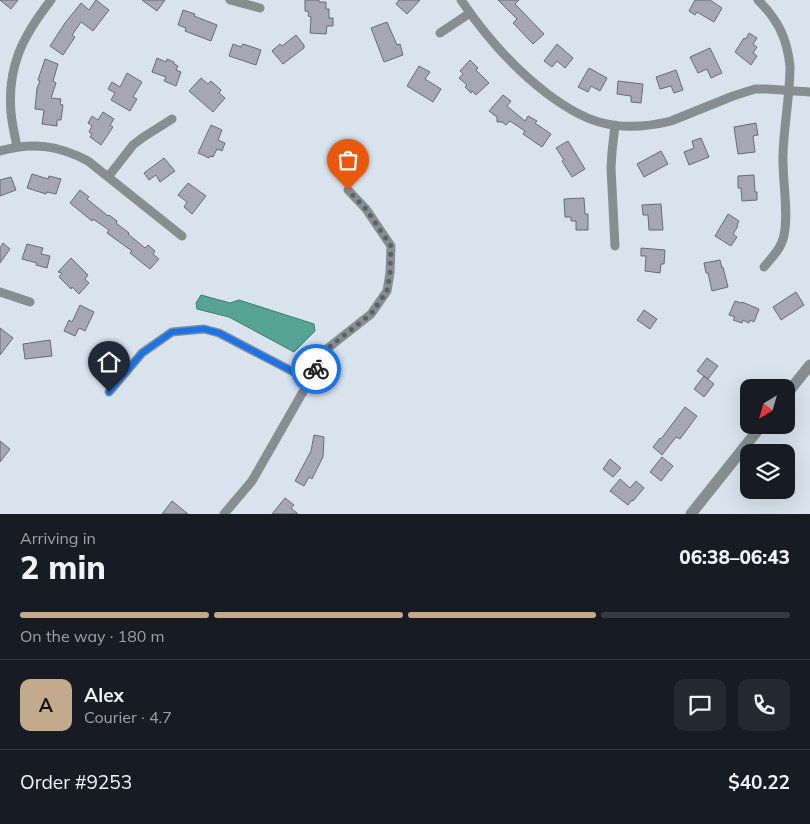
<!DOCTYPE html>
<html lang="en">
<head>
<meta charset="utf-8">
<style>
	body { margin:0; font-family:Mulish,sans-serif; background:#242831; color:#f1f3f6; height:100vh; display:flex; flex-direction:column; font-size:19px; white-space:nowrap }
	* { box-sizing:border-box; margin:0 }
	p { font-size:16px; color:#9ea1a6 }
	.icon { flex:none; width:28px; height:28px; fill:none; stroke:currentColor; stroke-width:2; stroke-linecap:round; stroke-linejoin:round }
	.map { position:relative; height:514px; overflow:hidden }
	.details { display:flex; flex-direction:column; background:#171b24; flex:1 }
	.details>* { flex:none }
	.needle { width:32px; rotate:217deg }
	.buttons { position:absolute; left:740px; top:379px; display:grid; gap:10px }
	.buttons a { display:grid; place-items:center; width:55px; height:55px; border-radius:10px; background:#171b24; box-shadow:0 5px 20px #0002; font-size:25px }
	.pin { position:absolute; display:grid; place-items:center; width:42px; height:42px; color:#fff; margin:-51px -21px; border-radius:50% 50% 50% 0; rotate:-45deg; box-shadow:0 0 5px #0007 }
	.pin .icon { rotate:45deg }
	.courier { position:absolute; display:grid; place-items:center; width:50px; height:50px; margin:-25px; border:4px solid #1a73e8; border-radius:50%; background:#fff; color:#222; box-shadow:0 1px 6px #0007 }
	.overview em { font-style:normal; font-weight:800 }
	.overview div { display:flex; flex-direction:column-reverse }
	.overview { display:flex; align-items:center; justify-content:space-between; height:85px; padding:0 20px }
	h1 { font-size:32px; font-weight:800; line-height:38px }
	.bar { display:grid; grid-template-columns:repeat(4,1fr); gap:8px 5px; align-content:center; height:60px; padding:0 20px }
	.bar i { height:6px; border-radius:4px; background:#363941 }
	.bar .current { background:#c4aa8d }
	.bar p { grid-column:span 4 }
	.line { display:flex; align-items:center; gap:12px; padding:0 20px; border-top:1px solid #363941 }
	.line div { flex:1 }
	.round { display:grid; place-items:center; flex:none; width:52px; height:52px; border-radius:10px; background:#242831 }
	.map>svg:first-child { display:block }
</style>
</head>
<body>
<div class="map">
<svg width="810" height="514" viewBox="0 0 810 514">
	<rect width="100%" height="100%" fill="#d8e3ee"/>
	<!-- water -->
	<path fill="#55a496" stroke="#427b72" d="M201,295L230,303L239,300L314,324L315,331L294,352L229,317L197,309L196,303Z"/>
	<!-- building -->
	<path fill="#a6a6b4" stroke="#6a6b77" d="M0,0H18L11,9Z
		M96,0L109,10L93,31L81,22L72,35L75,37L63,55L50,46L65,23L81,3L89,10Z
		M142,0H165L157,11Z
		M305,0H319V2H326V9H329V18H333V26H327L326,34L310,33L311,17L308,16L309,12L305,11Z
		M399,0H420L407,14L396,4Z
		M498,0H519L515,4L544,34L533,44L513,23L517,19Z
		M695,0H710L722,8L714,22L697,12L695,15L689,11Z
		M183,10L195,14L194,16L217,25L211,41L185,31L186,28L178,25Z
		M387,22L397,45L400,44L403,55L384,62L371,28Z
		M749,33L757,38L753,44L757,47L753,53L757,56L751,65L735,52L744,38L746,39Z
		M296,35L304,45V48L283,64L272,51L280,44L282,46Z
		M233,44L241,47L243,44L261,50L256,65L229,56Z
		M557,44L573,58L565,68L557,61L552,67L544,61Z
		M710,48L722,73L711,78L707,69L698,73L690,57Z
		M157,58L166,62L167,59L174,62V64L178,66L176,70L181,72L176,86L164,81L166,77L152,72Z
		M45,59L58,64L53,81L56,83L51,98L61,99L60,104L63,105L61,120H57V126L42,124L44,110L35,109L37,88L40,81L38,80Z
		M470,60L478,68L476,70L489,83L476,95L472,91L471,93L465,87L467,85L459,78L463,74L460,71Z
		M419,66L430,72L425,79L441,89L433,102L407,86Z
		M589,68L607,78L600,91L591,86L588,92L578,87Z
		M676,70L683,90L674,93L671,86L660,89L656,77Z
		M127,73L142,82L133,97L137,99L130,111L111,100L115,93L108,89L112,82L120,87Z
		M201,78L208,84L211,81L221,90L219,93L225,98L213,112L189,91Z
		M618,81L643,84L641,103L631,102V96L617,94Z
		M503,95L511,101L507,106L525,121L528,116L537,121L535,123L551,134L542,147L523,134L525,131L510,121L506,125L502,122H497V117L489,111Z
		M103,112L114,119L110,125L113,127L101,145L90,137L92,134L89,132L92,126L88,123L92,116L98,120Z
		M756,123L758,135L753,136L755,152L738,154L734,127Z
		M211,125L222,130L218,140L225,143L222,151L217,149L213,157L210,156L209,158L198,153Z
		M701,138L709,157L689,165L684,152L694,148L692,141Z
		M568,141L585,169L572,177L562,161L564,160L556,148Z
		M661,151L668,164L644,177L637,164Z
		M164,158L175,171L160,182L156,175L149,180L144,173Z
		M32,174L48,179L49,176L61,179L56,194L47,192L46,194L27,188Z
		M754,175L755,192H757V200L742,201L741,188H738V176Z
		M11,177L16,190L0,196V180Z
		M188,183L206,196L192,214L184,207L187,202L178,195Z
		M80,190L89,197L87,199L108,216L109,215L117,221L116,223L129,233L128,234L145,248L148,245L155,251L153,254L159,259L150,269L130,253L132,251L107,233L109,230L93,219L92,221L70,203Z
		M584,198L585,214H588V230H576V221H571V217H565L564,199Z
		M661,204L663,230H649L648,215H643L642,205Z
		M728,214L739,221L737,225L738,226L733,234L737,237L731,246L715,236Z
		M3,243L10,249L0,263V248Z
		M27,244L43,248L41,254L50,256L47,268L36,265L37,263L22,259Z
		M641,248L665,250L664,264H661L660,273L645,271L646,256H641Z
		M71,258L88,275L85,279L89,283L79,294L72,287L71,289L59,277L62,273L58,272Z
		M720,260L722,268L723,267L728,287L712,291L708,273H706L704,263Z
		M796,292L804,305L781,320L773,307Z
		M735,301L741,303L742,302L759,309L754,322L750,320L749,323L743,320L742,323L733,320L735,317L729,315Z
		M80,305L94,312L85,331L79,328L75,336L64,331L69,320L72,322Z
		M644,310L657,319L650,329L637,320Z
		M0,328L13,338L0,355Z
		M50,340L52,356L25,359L23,344Z
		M707,358L718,366L708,379L697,371Z
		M704,376L714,384L704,397L694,389Z
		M685,407L697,416L680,439L676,437L662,455L653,447L660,438L661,439Z
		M314,435L324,437L323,457L312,479L309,477L304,486L295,481L311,451Z
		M0,441L10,449L0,462Z
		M662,457L673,466L661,481L650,472Z
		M610,459L621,468L613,477L603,469Z
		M620,479L630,488L636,481L644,488L633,501L632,500L628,505L610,491Z
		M285,498L294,505L291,508L298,514H272Z
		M172,501L188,514H162Z"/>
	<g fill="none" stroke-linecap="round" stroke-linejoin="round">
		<!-- minor -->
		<path stroke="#878e90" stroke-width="9" d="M230,0L260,8
			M461,0C486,37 513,68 549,95C564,106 581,117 599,122C623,129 647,127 671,121L733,96L755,89H767L810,92
			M758,0C778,20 787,38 790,66C790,95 784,125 783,154C782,179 789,212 784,235C782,248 772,257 764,267
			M440,33L470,13
			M17,147C15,136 12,124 11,113C7,66 23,36 51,0
			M0,151C32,142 58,145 88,161L182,236
			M108,177L133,145L142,138L172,119
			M615,246L611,168L612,152L615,125
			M0,292L30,302
			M109,392L142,353L172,332L204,329L219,333L309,380
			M224,514L252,481L328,348L371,314L387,291L390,273L391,246L366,209L348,190"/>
		<!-- tertiary -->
		<path stroke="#878e90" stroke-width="11" d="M786,395L810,365
			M691,514L762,425"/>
	</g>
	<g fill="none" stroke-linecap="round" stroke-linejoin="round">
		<!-- done -->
		<path stroke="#5b6167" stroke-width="5" stroke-dasharray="0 9" d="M316,369L328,348L371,314L387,291L390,273L391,246L366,209L348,190"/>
		<!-- route -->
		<path stroke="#1a73e8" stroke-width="6" d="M109,392L142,353L172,332L204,329L219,333L309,380L316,369"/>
	</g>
</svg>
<div class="buttons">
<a><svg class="needle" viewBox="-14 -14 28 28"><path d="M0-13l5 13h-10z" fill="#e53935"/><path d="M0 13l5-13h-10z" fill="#9ea1a6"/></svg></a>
<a><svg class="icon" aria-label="layers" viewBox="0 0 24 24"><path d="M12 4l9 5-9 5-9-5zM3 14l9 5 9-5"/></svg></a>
</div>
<div class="pin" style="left:348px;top:190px;background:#ea580c"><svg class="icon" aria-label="bag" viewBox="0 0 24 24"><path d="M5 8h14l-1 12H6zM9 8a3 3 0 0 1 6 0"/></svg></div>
<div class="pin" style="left:109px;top:392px;background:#1f2937"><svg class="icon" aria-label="home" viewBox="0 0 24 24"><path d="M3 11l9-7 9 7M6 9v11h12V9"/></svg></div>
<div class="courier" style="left:316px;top:369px"><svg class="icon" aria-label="bike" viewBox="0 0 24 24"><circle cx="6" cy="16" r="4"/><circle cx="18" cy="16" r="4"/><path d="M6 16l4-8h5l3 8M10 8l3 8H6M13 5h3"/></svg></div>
</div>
<section class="details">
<div class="overview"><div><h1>2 min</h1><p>Arriving in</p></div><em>06:38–06:43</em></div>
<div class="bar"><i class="current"></i><i class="current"></i><i class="current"></i><i></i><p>On the way · 180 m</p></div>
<div class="line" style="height:90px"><b class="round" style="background:#c4aa8d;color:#111">A</b><div><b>Alex</b><p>Courier · 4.7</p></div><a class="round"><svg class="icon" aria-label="chat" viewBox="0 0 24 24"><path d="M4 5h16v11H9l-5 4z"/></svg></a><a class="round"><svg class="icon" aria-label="phone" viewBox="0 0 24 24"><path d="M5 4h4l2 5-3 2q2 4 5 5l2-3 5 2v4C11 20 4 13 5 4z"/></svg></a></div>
<div class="line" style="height:65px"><div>Order #9253</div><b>$40.22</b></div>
</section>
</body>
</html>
